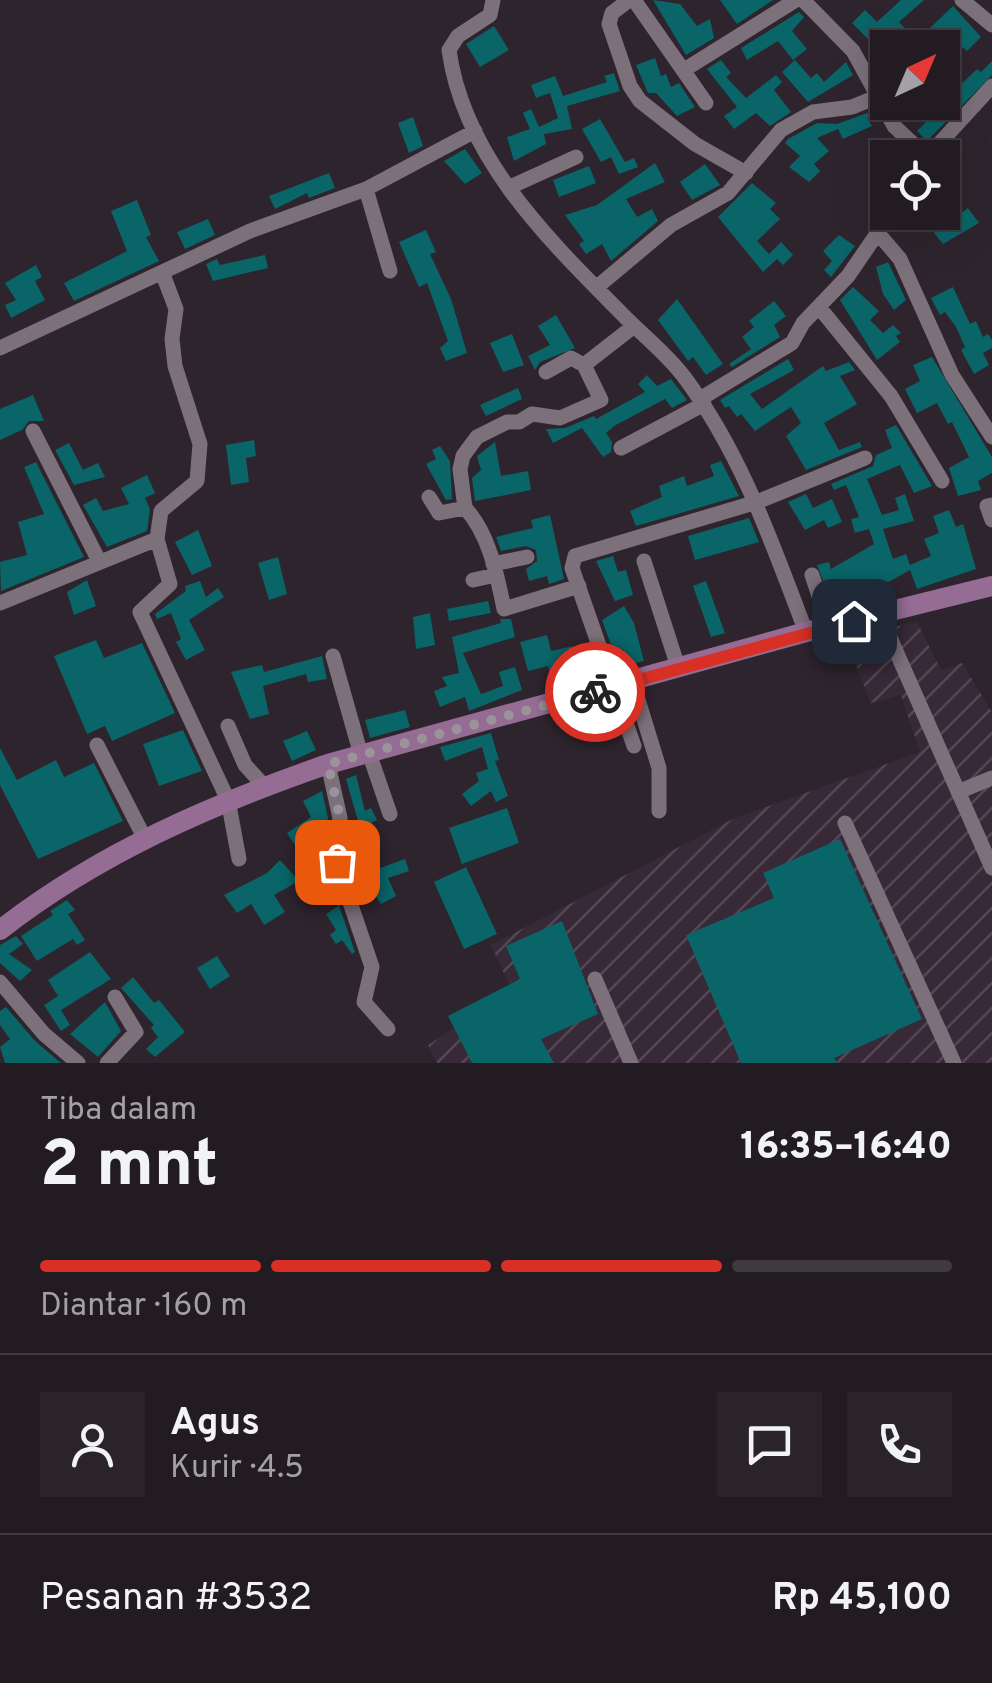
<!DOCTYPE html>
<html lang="id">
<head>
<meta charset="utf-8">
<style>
	body { margin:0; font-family:Overpass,sans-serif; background:#2a242a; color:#f1f3f6; height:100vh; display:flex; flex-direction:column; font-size:38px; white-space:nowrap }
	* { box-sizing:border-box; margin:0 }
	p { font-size:32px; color:#a2a1a5 }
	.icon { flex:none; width:55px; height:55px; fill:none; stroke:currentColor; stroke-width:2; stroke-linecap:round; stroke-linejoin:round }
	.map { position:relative; height:1063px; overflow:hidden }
	.sheet { display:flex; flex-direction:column; background:#221b22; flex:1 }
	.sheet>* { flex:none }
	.needle { width:65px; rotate:44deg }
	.buttons { position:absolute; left:870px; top:30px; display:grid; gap:20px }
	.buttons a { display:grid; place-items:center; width:90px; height:90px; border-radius:0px; background:#221b22; box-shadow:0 10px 40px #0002,0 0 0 2px #3f3940; font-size:50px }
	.pin { position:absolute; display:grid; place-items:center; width:85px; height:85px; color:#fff; margin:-42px; border-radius:20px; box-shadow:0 5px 15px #0006 }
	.courier { position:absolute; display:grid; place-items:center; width:100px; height:100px; margin:-50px; border:8px solid #d93025; border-radius:50%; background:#fff; color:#222; box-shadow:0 2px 12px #0007 }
	.headline em { font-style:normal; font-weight:800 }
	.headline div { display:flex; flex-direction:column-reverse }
	.headline { display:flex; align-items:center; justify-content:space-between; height:170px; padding:0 40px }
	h1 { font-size:65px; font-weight:800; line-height:75px }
	.bar { display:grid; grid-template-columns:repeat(4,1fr); gap:15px 10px; align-content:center; height:120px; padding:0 40px }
	.bar i { height:12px; border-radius:8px; background:#3f3940 }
	.bar .on { background:#d93025 }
	.bar p { grid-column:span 4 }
	.line { display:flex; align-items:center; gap:25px; padding:0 40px; border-top:2px solid #3f3940 }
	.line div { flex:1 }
	.round { display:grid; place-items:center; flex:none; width:105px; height:105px; border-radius:0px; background:#2a242a }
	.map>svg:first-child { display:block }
</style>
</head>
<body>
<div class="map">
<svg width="992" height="1063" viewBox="0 0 992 1063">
	<defs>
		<pattern id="industrial-furrows" width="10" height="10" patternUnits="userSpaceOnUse" patternTransform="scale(2.5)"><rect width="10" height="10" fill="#382938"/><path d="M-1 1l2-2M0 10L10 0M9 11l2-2" fill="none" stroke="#544754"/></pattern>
	</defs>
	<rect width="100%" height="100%" fill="#2e242d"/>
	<!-- industrial -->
	<path fill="url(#industrial-furrows)" d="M917,622L941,670L962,663L992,712V1063H437L428,1045L512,991L491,945L733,819L920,752L901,695L871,703L845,637Z"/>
	<!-- building -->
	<path fill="#096568" d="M653,0L680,4L697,26L710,19L714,38L686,55Z
		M720,0H773L737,24Z
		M901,0H924L899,22L912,36L902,46L888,31V62L882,55L878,58L872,50L876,47L852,23L865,10L877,22Z
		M953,6L981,37L967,51L955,41L950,47L928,30Z
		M799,12L804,17L792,31L807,49L793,60L778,41L747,60L741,48Z
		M494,26L509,50L480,67L466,44Z
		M655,58L661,76L666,74L671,87L679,83L695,107L677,116L656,93H648L636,65Z
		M721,60L731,73L726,77L746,98L776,75L782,82L774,90L791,112L770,126L756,113L734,129L724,116L737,107L707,69Z
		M795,60L811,78L817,73L824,82L846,62L853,75L808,102L782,72Z
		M992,61V75L927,141L917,131L932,116L930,114L977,69L981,72Z
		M614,73L620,91L567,106L572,129L544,134L546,144L514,161L507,137L530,129L523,113L531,109L539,127L558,118L550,93L536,98L531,85L555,76L563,96L607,82L604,76Z
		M873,111L867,118L872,126L843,139L838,129L817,138L829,151L814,164L820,171L809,182L789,167L800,156L785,143L788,139L817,123L837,124Z
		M413,117L423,146L409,153L398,123Z
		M600,119L625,162L634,158L638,167L619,174L611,157L601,162L582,129Z
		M465,149L482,173L465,184L444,161Z
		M655,163L665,182L626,199L637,217L652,209L658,221L611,261L602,244L586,254L579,244L584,241L565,215L597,205Z
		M705,164L720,185L692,200L680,182Z
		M589,166L596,183L559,197L553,180Z
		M329,173L335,188L309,198L307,193L275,209L269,196Z
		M752,183L776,203L770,209L780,219L757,241L769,254L781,242L793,255L783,265L777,259L763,272L718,217Z
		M137,200L151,235L146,237L159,261L74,301L64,283L127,251L111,211Z
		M968,208L979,223L943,244L934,233Z
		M208,219L215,235L185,249L177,232Z
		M426,230L436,252L430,254L451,299L467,353L446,361L440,348L448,341L427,283L419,287L399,242Z
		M839,235L855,246L831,277L824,270L832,261L823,251Z
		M265,255L268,268L213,281L206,264L217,259L220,265Z
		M888,262L906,300L894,310L883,294L876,267Z
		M36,265L42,277L35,281L45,300L11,318L5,305L16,300L5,283Z
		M853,287L879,311L870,320L883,333L893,325L901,333L896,336L900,342L877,360L840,300Z
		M953,287L970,324L976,321L983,337L988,334L992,340V348L983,353L989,365L974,374L961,350L965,347L956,327L945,312L940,315L931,298Z
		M677,299L723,364L706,375L693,357L688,361L658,320Z
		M774,301L786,316L774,325L780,337L732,367L729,364L751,349L742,337L754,327L749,321Z
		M556,315L575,348L540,362L535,370L528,356L550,345L538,326Z
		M512,334L524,365L503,372L490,343Z
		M932,357L992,457V473L978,481L981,490L958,496L949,468L969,457L952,422L948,424L937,403L917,413L905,389L920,381L913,365Z
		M788,359L794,370L750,394L762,409L823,366L826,371L849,362L855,370L840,376L857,404L824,423L839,450L860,442L862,447L806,470L786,436L801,423L791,407L755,431L741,414L737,417L729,406L725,408L720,400Z
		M647,375L657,386L671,379L687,400L672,408L665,399L614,426L606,433L612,442L611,452L603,457L582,428L553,443L546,429L565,428L594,416L596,419L645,392L638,384Z
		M518,388L522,399L486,416L480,405Z
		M33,395L44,421H29L22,430L0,440V409Z
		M896,425L932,486L914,493L900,465L867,479L882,515L899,510L895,498L905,494L914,521L883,529L893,559L906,554L910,565L931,556L924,539L939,533L933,516L949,510L956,527L963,524L976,569L917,589L910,570L885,584L890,597L878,600L869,579L839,592L845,608L835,611L817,565L829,562L831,569L874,544L869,529L855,533L851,519L859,517L846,485L834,490L831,484L873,466L876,455L892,448L885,430Z
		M254,440L256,456L246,458L249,482L231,485L226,445Z
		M495,442L501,476L528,471L531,490L475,501L472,478L481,470L477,456Z
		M69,443L83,470L98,463L105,477L74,485L55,450Z
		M440,446L450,461L452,499L446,500L426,464L436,459L432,450Z
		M721,461L739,496L636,526L630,511L662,497L659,486L684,476L687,486L714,476L710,465Z
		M36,462L84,557L1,591L0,562L27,555L18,522L44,514L24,467Z
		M147,475L155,493L145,498L150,509L147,531L107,547L83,505L96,498L103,511L129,504L121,488Z
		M806,494L813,508L832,499L842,522L828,528L824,520L805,530L788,502Z
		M550,515L564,579L549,584L547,576L529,581L526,569L537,561L536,550L526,546L501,551L496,537L533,528L531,520Z
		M749,518L759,542L695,560L688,536Z
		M198,530L212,566L192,575L175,542Z
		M613,556L618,572L626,570L633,595L615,601L596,561Z
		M278,557L287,594L269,600L258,563Z
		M87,580L96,606L74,615L67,592Z
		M200,581L206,597L218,588L224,597L189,620L205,650L186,660L176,642L181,639L171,613L157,619L155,614L186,591L185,586Z
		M706,581L725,633L711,637L693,586Z
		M488,601L491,613L449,621L447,609Z
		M624,606L634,623L644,661L627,665L623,649L614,653L602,620Z
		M430,613L435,645L416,649L413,617Z
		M500,619H511L515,637L463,653L481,694L503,686L499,672L515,667L522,690L469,711L465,697L440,707L434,691L447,686L442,677L459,673L452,637L501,623Z
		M547,635L551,651L573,646L577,665L591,661L597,673L552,686L548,666L528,671L520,642Z
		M96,640L104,658L142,643L175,713L112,741L105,726L87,734L54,656Z
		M322,656L327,679L308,682L306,674L263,686L269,714L250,719L231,672L262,665L264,672Z
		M405,710L410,727L370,738L365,720Z
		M183,730L202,771L159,786L143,744Z
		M307,731L316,750L292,761L283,741Z
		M491,733L499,760L495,761L508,796L496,802L491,791L471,806L462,794L479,781L476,773L488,769L482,747L445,761L440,747Z
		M0,748L17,780L56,760L64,777L94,763L123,821L38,859L0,785Z
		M356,775L365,811L371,808L377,820L360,828L346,779Z
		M322,791L328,818L320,852L333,887L326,892L287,833L311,817L303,801Z
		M507,808L519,843L462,864L449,828Z
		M840,839L922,1019L834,1058L837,1063H741L686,935L774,898L763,873Z
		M360,854L380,868L405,859L409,871L388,878L396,896L381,904L352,861Z
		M280,860L299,881L274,895L285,912L264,925L251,904L237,913L224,895L267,873Z
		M466,867L497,934L464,949L434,882Z
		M334,891L355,952L352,954L342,940L336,944L330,935L336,930L326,914L338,906L330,894Z
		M67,900L75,910L68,914L85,940L77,945L73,939L37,961L21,936L53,915L50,911Z
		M562,921L598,1014L541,1039L554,1063H472L448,1016L520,979L506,946Z
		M16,936L23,944L9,954L32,970L20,981L0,963V945Z
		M90,952L111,979L61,1010L70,1025L61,1031L44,1005L58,996L48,980Z
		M217,956L230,976L210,989L197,968Z
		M133,977L154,1003L159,1000L185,1032L155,1057L146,1049L158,1037L151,1028L154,1025L121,988Z
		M105,1002L121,1031L98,1057L70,1034Z
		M6,1007L35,1041L61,1063H5L0,1047L10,1039L0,1025V1011Z"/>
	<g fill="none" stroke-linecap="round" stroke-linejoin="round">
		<!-- minor -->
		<path stroke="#7c707b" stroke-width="15" d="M493,0L490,15L458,36L449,50C464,160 552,243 626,318C646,338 668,355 685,378C742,455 772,543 806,632
			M629,0L612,13L609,24L630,86L640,101L695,144L746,173
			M634,0L706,103
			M803,0L853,51L894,126L926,156
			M962,0L992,25
			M684,70L796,0
			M926,158L992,86
			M510,187L576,157
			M366,189L390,271
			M876,231L900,259L952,375L992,437
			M597,287L671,225L728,193L781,130L813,112L852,107L879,96
			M819,307L891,396L942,481
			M0,348L250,231L366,189L475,131
			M546,372L571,358L584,365L634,326
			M700,399L792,343L803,323L848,276L892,212
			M33,431L98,559
			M621,448L704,404
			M429,497L439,513L465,508L460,469L463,456L477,437L507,422H519L532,414L560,418L601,400L584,365
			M992,505L987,506L992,520
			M465,508C489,533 497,575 504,609L579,586
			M157,539L170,584L140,612L228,800L239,859
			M644,561L678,667
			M493,564L527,557
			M812,575L829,627
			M473,580L496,575
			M0,603L157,539L161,511L197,481L200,444L175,366L172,339L176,309L162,272
			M880,615L992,868
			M333,656L361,755
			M632,680L659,768V811
			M228,726L245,765L264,786
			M97,745L144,837
			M634,746L572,568L575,556L757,502L865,458
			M369,753L390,814
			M328,764L340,818L333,852L372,967L364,1002L388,1029
			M958,792L992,778
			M845,823L954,1063
			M595,979L631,1063
			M0,982L44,1034L78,1063
			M107,1063L136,1032L115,997"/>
		<!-- major -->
		<path stroke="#956c93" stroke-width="20" d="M0,930C99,853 210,805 328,764L806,632L992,586"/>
	</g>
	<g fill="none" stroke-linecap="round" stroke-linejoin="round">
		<!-- done -->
		<path stroke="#9b939a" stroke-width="10" stroke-dasharray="0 18" d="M337,862L333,847L340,818L328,764L595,692"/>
		<!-- route -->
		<path stroke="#d93025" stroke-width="12" d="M595,692L854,621"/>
	</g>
</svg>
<div class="buttons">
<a><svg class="needle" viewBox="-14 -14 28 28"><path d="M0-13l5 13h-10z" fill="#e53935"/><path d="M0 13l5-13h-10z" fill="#a2a1a5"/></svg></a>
<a><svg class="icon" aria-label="locate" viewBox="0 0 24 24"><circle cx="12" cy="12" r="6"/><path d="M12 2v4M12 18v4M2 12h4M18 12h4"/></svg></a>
</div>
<div class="pin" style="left:337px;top:862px;background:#ea580c"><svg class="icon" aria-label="bag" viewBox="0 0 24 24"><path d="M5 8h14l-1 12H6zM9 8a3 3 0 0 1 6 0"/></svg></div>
<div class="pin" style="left:854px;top:621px;background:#1f2937"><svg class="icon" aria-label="home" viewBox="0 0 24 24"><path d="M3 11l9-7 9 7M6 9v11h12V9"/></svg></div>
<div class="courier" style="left:595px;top:692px"><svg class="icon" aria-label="bike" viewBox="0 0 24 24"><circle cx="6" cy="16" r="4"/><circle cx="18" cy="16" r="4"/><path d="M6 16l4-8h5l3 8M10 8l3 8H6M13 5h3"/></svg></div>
</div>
<section class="sheet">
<div class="headline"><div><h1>2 mnt</h1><p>Tiba dalam</p></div><em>16:35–16:40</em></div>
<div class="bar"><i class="on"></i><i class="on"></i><i class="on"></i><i></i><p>Diantar · 160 m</p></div>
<div class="line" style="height:180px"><a class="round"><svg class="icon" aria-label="person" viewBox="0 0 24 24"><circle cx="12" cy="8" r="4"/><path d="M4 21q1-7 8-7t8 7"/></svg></a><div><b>Agus</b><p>Kurir · 4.5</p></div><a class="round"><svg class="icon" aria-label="chat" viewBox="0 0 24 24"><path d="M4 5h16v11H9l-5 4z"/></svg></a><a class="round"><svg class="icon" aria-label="phone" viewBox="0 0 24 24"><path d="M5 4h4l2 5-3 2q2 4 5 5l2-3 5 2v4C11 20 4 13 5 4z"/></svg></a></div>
<div class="line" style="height:130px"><div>Pesanan #3532</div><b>Rp 45,100</b></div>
</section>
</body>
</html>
